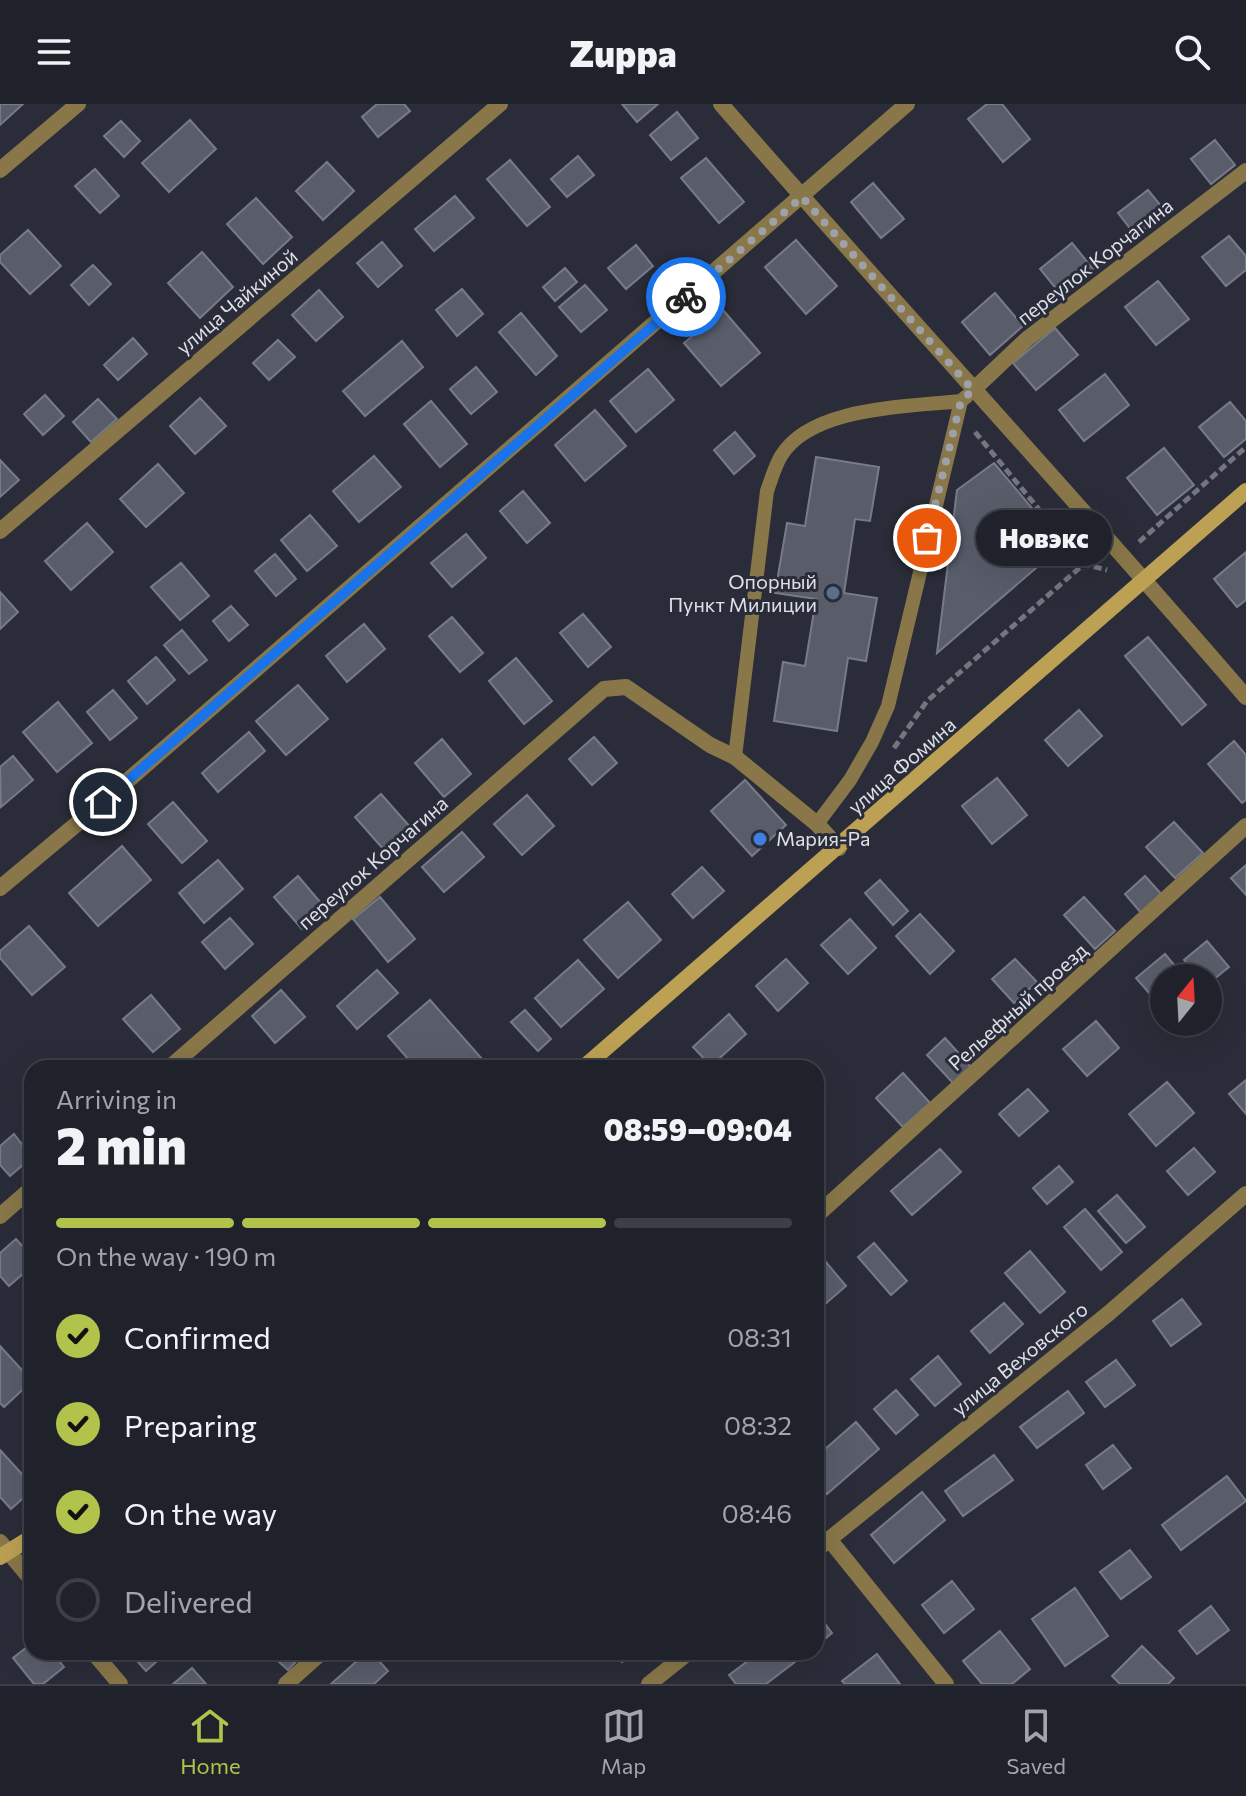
<!DOCTYPE html>
<html lang="en">
<head>
<meta charset="utf-8">
<style>
	body { margin:0; font-family:Commissioner,sans-serif; background:#2d2f37; color:#f1f3f6; height:100vh; display:flex; flex-direction:column; font-size:30px; white-space:nowrap }
	* { box-sizing:border-box; margin:0 }
	p { font-size:26px; color:#a2a4a9 }
	.icon { flex:none; width:44px; height:44px; fill:none; stroke:currentColor; stroke-width:2; stroke-linecap:round; stroke-linejoin:round }
	.map { position:relative; flex:1; overflow:hidden }
	.sheet { position:absolute; left:24px; top:956px; width:800px; height:600px; display:flex; flex-direction:column; background:#20222b; border-radius:24px; box-shadow:0 8px 32px #0002,0 0 0 2px #3d3f47 }
	.sheet>* { flex:none }
	.needle { width:52px; rotate:18deg }
	.buttons { position:absolute; left:1150px; top:860px; display:grid; gap:16px }
	.buttons a { display:grid; place-items:center; width:72px; height:72px; border-radius:50%; background:#20222b; box-shadow:0 8px 32px #0002,0 0 0 2px #3d3f47; font-size:40px }
	.pin { position:absolute; display:grid; place-items:center; width:68px; height:68px; color:#fff; margin:-34px; border:4px solid #fff; border-radius:50%; box-shadow:0 2px 8px #0007 }
	.courier { position:absolute; display:grid; place-items:center; width:80px; height:80px; margin:-40px; border:6px solid #1a73e8; border-radius:50%; background:#fff; color:#222; box-shadow:0 2px 10px #0007 }
	.bubble { position:absolute; height:56px; border-radius:28px; background:#20222b; box-shadow:0 8px 32px #0002,0 0 0 2px #3d3f47; font-size:26px; font-weight:800; line-height:56px; text-align:center }
	.overview em { font-style:normal; font-weight:800 }
	.overview div { display:flex; flex-direction:column-reverse }
	.overview { display:flex; align-items:center; justify-content:space-between; height:136px; padding:0 32px }
	h1 { font-size:52px; font-weight:800; line-height:60px }
	.bar { display:grid; grid-template-columns:repeat(4,1fr); gap:12px 8px; align-content:center; height:96px; padding:0 32px }
	.bar i { height:10px; border-radius:6px; background:#3d3f47 }
	.bar .selected { background:#b2c34c }
	.bar p { grid-column:span 4 }
	ol { padding:0 32px; list-style:none }
	li { display:flex; align-items:center; gap:24px; height:88px }
	li p { margin-inline-start:auto }
	li .icon { padding:8px; border-radius:50%; background:#b2c34c; color:#111; stroke-width:4 }
	li:last-child { color:#a2a4a9 }
	li i { width:44px; height:44px; border:4px solid #3d3f47; border-radius:50% }
	header { display:flex; justify-content:space-between; align-items:center; height:104px; padding:0 32px; background:#20222b; font-size:36px; font-weight:800 }
	.tab-bar { display:flex; justify-content:space-around; align-items:center; height:112px; border-top:2px solid #3d3f47; background:#20222b; font-size:22px; color:#a2a4a9 }
	.tab-bar a { display:grid; justify-items:center; gap:4px }
	.tab-bar .selected { color:#b2c34c }
	.map>svg:first-child { display:block }
</style>
</head>
<body>
<header><svg class="icon" aria-label="menu" viewBox="0 0 24 24"><path d="M4 6h16M4 12h16M4 18h16"/></svg>Zuppa<svg class="icon" aria-label="search" viewBox="0 0 24 24"><circle cx="10" cy="10" r="6"/><path d="M15 15l6 6"/></svg></header>
<div class="map">
<svg width="1246" height="1580" viewBox="0 0 1246 1580">
	<rect width="100%" height="100%" fill="#2a2d39"/>
	<!-- building -->
	<path fill="#595d6a" stroke="#777b89" stroke-width="2" d="M0,0H23L0,21Z
		M377,0H404L410,7L378,33L362,13Z
		M622,0H658L637,18Z
		M987,0H1002L1030,35L1003,58L968,15Z
		M677,8L698,34L671,56L650,31Z
		M190,16L216,45L169,88L142,59Z
		M121,17L140,37L124,53L104,32Z
		M1215,36L1235,61L1211,80L1191,55Z
		M578,52L594,71L567,93L551,75Z
		M706,54L744,98L719,119L681,74Z
		M510,56L550,103L527,122L487,75Z
		M327,58L354,87L323,116L296,87Z
		M95,65L119,92L100,109L75,82Z
		M873,79L904,115L881,134L851,98Z
		M1148,86L1166,108L1136,132L1118,109Z
		M455,92L474,114L434,147L415,125Z
		M256,94L292,133L263,160L227,120Z
		M28,126L61,162L30,190L0,158V151Z
		M1229,132L1246,152V166L1226,182L1202,153Z
		M796,136L837,182L806,210L765,163Z
		M382,138L402,162L378,183L357,159Z
		M1072,139L1094,166L1062,192L1040,165Z
		M636,141L653,162L626,185L608,164Z
		M202,148L233,183L200,214L168,179Z
		M93,161L111,180L89,201L71,181Z
		M565,164L577,178L555,197L543,183Z
		M1158,177L1189,215L1156,241L1125,203Z
		M585,181L607,206L581,228L559,203Z
		M462,185L483,210L457,232L436,206Z
		M319,186L343,213L316,237L292,211Z
		M995,189L1023,222L990,251L962,218Z
		M723,206L760,249L721,282L684,239Z
		M521,209L557,252L536,271L499,228Z
		M1055,224L1078,251L1036,286L1013,259Z
		M133,234L147,250L118,276L104,261Z
		M278,236L295,253L269,276L253,259Z
		M402,237L423,263L365,312L343,287Z
		M476,263L497,288L471,310L450,285Z
		M648,265L674,296L636,328L610,297Z
		M1105,270L1129,301L1084,337L1059,306Z
		M45,291L64,312L43,331L24,310Z
		M200,294L226,322L195,350L170,322Z
		M98,295L117,315L91,338L73,318Z
		M431,297L467,340L440,363L404,320Z
		M1230,298L1246,317V335L1224,353L1199,323Z
		M595,306L626,342L585,377L555,341Z
		M735,328L755,352L734,370L714,346Z
		M1164,344L1194,381L1157,411L1127,374Z
		M374,352L401,383L359,418L333,387Z
		M816,353L879,363L870,417L855,415L844,489L877,494L866,557L848,554L837,627L774,617L783,558L805,562L816,495L775,489L787,419L805,422Z
		M0,356L19,376L0,393Z
		M994,359L1063,441L937,549L957,386Z
		M158,360L184,389L146,423L120,395Z
		M523,387L550,419L527,439L500,407Z
		M310,411L337,442L307,467L281,436Z
		M87,419L113,448L71,486L45,457Z
		M466,430L486,454L452,483L431,459Z
		M1246,448V496L1237,503L1214,475Z
		M275,450L296,475L276,492L255,467Z
		M181,459L209,492L180,516L151,483Z
		M0,488L18,508L0,525Z
		M231,502L248,521L229,537L213,517Z
		M583,510L611,543L588,563L560,529Z
		M452,513L483,549L460,568L429,532Z
		M364,520L385,545L347,578L326,552Z
		M182,526L207,556L189,570L164,541Z
		M1148,533L1206,601L1182,621L1125,552Z
		M156,553L175,576L147,600L128,577Z
		M516,554L552,597L524,620L489,577Z
		M298,581L328,615L286,651L256,617Z
		M113,586L137,614L110,636L87,608Z
		M58,598L92,639L57,668L23,628Z
		M1079,606L1102,632L1068,662L1045,636Z
		M249,628L265,647L218,688L202,669Z
		M594,633L617,659L592,681L569,655Z
		M442,635L471,670L444,693L415,659Z
		M1234,637L1246,651V696L1242,699L1208,660Z
		M13,652L33,676L1,703L0,663Z
		M997,674L1027,711L992,740L962,702Z
		M745,676L786,721L752,752L711,707Z
		M381,690L411,724L385,747L355,713Z
		M527,691L554,722L522,751L494,720Z
		M173,698L207,737L182,759L148,720Z
		M1174,718L1203,749L1175,774L1146,743Z
		M462,728L484,753L444,788L422,763Z
		M122,742L151,776L98,822L69,789Z
		M218,756L243,785L204,819L179,789Z
		M1246,761V791L1231,774Z
		M702,763L724,787L693,814L672,790Z
		M298,772L326,805L302,825L274,793Z
		M1145,772L1163,792L1142,810L1125,790Z
		M880,776L908,807L893,821L865,789Z
		M380,793L415,835L388,858L353,815Z
		M1084,793L1115,827L1095,845L1064,811Z
		M628,798L661,836L618,874L584,836Z
		M920,810L954,847L930,870L896,832Z
		M230,814L253,840L225,865L202,838Z
		M850,815L876,844L848,870L821,841Z
		M29,822L65,863L32,891L0,854V847Z
		M1207,837L1229,863L1208,880V874H1199L1184,856Z
		M1165,850L1185,874H1164V906L1136,874Z
		M786,855L808,879L778,907L756,882Z
		M1015,855L1037,878L1014,899L992,875Z
		M578,856L604,885L561,923L535,894Z
		M377,866L398,889L357,925L337,902Z
		M281,886L305,913L275,939L252,912Z
		M151,891L180,925L153,948L123,915Z
		M430,896L490,964H416L388,932Z
		M525,906L551,935L538,947L511,918Z
		M729,910L746,930L711,962L693,943Z
		M1096,917L1119,944L1087,972L1063,945Z
		M945,934L971,963L953,979L927,951Z
		M903,969L930,999L903,1023L876,994Z
		M1246,976V1010L1229,990Z
		M1167,978L1194,1009L1156,1042L1129,1010Z
		M1028,985L1048,1007L1019,1032L999,1010Z
		M14,1030L32,1053L10,1072L0,1061V1042Z
		M1194,1044L1215,1068L1188,1091L1167,1067Z
		M940,1045L961,1068L912,1111L891,1087Z
		M1059,1062L1073,1078L1047,1100L1033,1084Z
		M1117,1091L1145,1123L1126,1139L1098,1107Z
		M1085,1105L1122,1148L1101,1166L1064,1123Z
		M16,1135L32,1153V1162L9,1182L0,1172V1149Z
		M874,1139L907,1177L891,1191L858,1153Z
		M1030,1147L1065,1188L1040,1209L1005,1169Z
		M820,1151L846,1182L816,1208V1155Z
		M1182,1195L1201,1220L1171,1242L1153,1217Z
		M1004,1199L1023,1220L990,1249L971,1227Z
		M0,1242L32,1277L4,1303L0,1299Z
		M938,1252L961,1280L935,1302L911,1275Z
		M1116,1256L1135,1281L1105,1303L1086,1278Z
		M896,1286L918,1311L896,1330L874,1305Z
		M1068,1287L1084,1309L1037,1344L1020,1323Z
		M856,1318L879,1345L827,1390L816,1376V1353Z
		M1113,1341L1131,1364L1103,1385L1086,1361Z
		M0,1346L32,1381V1386L11,1405L0,1393Z
		M994,1351L1013,1376L963,1412L945,1387Z
		M1227,1372L1246,1397L1181,1446L1162,1421Z
		M922,1388L945,1416L894,1459L871,1431Z
		M1130,1446L1151,1473L1121,1495L1100,1468Z
		M952,1477L974,1505L944,1529L922,1501Z
		M1075,1484L1108,1532L1065,1562L1032,1515Z
		M1211,1502L1229,1526L1197,1550L1179,1527Z
		M816,1508L832,1529L816,1542Z
		M1000,1527L1030,1565L1012,1580H982L963,1557Z
		M32,1539V1548H52L64,1563L43,1580H34L13,1554Z
		M1142,1542L1174,1574L1168,1580H1120L1112,1572Z
		M129,1548H167L146,1567Z
		M268,1548H305L288,1566Z
		M367,1548H371L388,1567L374,1580H331Z
		M614,1548H635L622,1558Z
		M760,1548H808L766,1580H736L729,1571Z
		M877,1550L900,1580H845L842,1577Z
		M192,1564L206,1580H173Z"/>
	<g fill="none" stroke-linecap="round" stroke-linejoin="round">
		<!-- path -->
		<path stroke="#737680" stroke-width="5" stroke-dasharray="8 4" stroke-linecap="butt" d="M975,328L1084,460
			M1139,438L1246,343
			M894,644L927,597L1084,460L1107,466"/>
		<!-- lane -->
		<path stroke="#897749" stroke-width="14" d="M735,653L767,387C771,376 775,362 781,352C811,302 909,303 961,297
			M817,720L850,676L872,638L888,602L961,297L967,292"/>
		<!-- street -->
		<path stroke="#897749" stroke-width="16" d="M721,0C894,199 1074,393 1246,593
			M0,66L78,0
			M973,286L1027,235L1246,67
			M0,427L500,0
			M0,784L103,698L907,0
			M169,964L604,585L626,583L710,641L735,653L817,720L839,744
			M0,1112L32,1084
			M816,1112L1246,722
			M829,1435L946,1580
			M0,1438L32,1476
			M816,1446L1109,1209L1246,1090
			M93,1548L120,1580
			M286,1580L322,1548
			M649,1580L689,1548"/>
		<!-- secondary -->
		<path stroke="#bca053" stroke-width="16" d="M583,964L1246,387
			M0,1453L32,1433"/>
	</g>
	<g fill="none" stroke-linecap="round" stroke-linejoin="round">
		<!-- done -->
		<path stroke="#9ea1aa" stroke-width="8" stroke-dasharray="0 14.4" d="M686,193L802,93L973,286L961,297L927,434"/>
		<!-- route -->
		<path stroke="#1a73e8" stroke-width="10" d="M103,698L686,193"/>
	</g>
	<!-- markers -->
	<circle fill="#5c6f8a" stroke="#2a2d39" stroke-width="3" cx="833" cy="489" r="8"/>
	<circle fill="#3f7fe0" stroke="#2a2d39" stroke-width="3" cx="760" cy="735" r="8"/>
	<g text-anchor="middle" stroke-width="6" stroke-linejoin="round" paint-order="stroke">
		<!-- street labels -->
		<g font-size="20" fill="#dde0e7" stroke="#2a2d39">
			<text transform="translate(1095 158) rotate(-38)" y="7">переулок Корчагина</text>
			<text transform="translate(237 198) rotate(-40)" y="7">улица Чайкиной</text>
			<text transform="translate(902 662) rotate(-41)" y="7">улица Фомина</text>
			<text transform="translate(373 759) rotate(-41)" y="7">переулок Корчагина</text>
			<text transform="translate(1018 903) rotate(-42)" y="7">Рельефный проезд</text>
			<text transform="translate(1020 1255) rotate(-39)" y="7">улица Веховского</text>
		</g>
		<!-- poi labels -->
		<g font-size="20" fill="#dde0e7" stroke="#2a2d39" text-anchor="end">
			<text x="817" y="485">Опорный<tspan x="817" dy="23">Пункт Милиции</tspan></text>
			<text x="776" y="742" text-anchor="start">Мария-Ра</text>
		</g>
	</g>
</svg>
<div class="buttons">
<a><svg class="needle" viewBox="-14 -14 28 28"><path d="M0-13l5 13h-10z" fill="#e53935"/><path d="M0 13l5-13h-10z" fill="#a2a4a9"/></svg></a>
</div>
<div class="pin" style="left:927px;top:434px;background:#ea580c"><svg class="icon" aria-label="bag" viewBox="0 0 24 24"><path d="M5 8h14l-1 12H6zM9 8a3 3 0 0 1 6 0"/></svg></div>
<div class="pin" style="left:103px;top:698px;background:#1f2937"><svg class="icon" aria-label="home" viewBox="0 0 24 24"><path d="M3 11l9-7 9 7M6 9v11h12V9"/></svg></div>
<div class="courier" style="left:686px;top:193px"><svg class="icon" aria-label="bike" viewBox="0 0 24 24"><circle cx="6" cy="16" r="4"/><circle cx="18" cy="16" r="4"/><path d="M6 16l4-8h5l3 8M10 8l3 8H6M13 5h3"/></svg></div>
<div class="bubble" style="left:976px;top:406px;width:136px">Новэкс</div>
<section class="sheet">
<div class="overview"><div><h1>2 min</h1><p>Arriving in</p></div><em>08:59–09:04</em></div>
<div class="bar"><i class="selected"></i><i class="selected"></i><i class="selected"></i><i></i><p>On the way · 190 m</p></div>
<ol>
<li><svg class="icon" aria-label="check" viewBox="0 0 24 24"><path d="M5 12l5 5 9-10"/></svg>Confirmed<p>08:31</p></li>
<li><svg class="icon" aria-label="check" viewBox="0 0 24 24"><path d="M5 12l5 5 9-10"/></svg>Preparing<p>08:32</p></li>
<li><svg class="icon" aria-label="check" viewBox="0 0 24 24"><path d="M5 12l5 5 9-10"/></svg>On the way<p>08:46</p></li>
<li><i></i>Delivered</li>
</ol>
</section>
</div>
<nav class="tab-bar">
<a class="selected"><svg class="icon" aria-label="home" viewBox="0 0 24 24"><path d="M3 11l9-7 9 7M6 9v11h12V9"/></svg>Home</a>
<a><svg class="icon" aria-label="map" viewBox="0 0 24 24"><path d="M3 6l6-2 6 2 6-2v14l-6 2-6-2-6 2zM9 4v14M15 6v14"/></svg>Map</a>
<a><svg class="icon" aria-label="saved" viewBox="0 0 24 24"><path d="M7 4h10v16l-5-4-5 4z"/></svg>Saved</a>
</nav>
</body>
</html>
